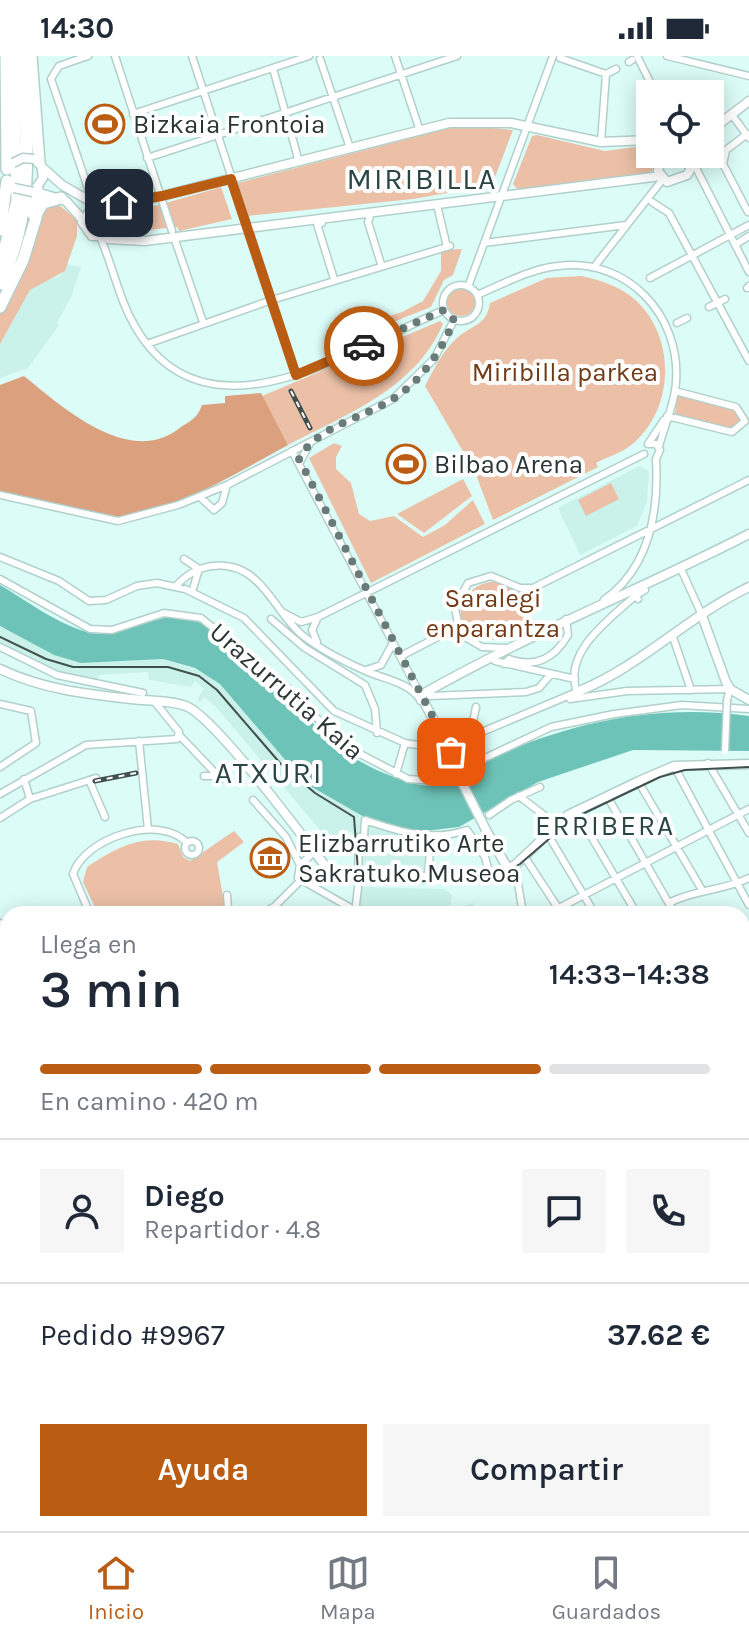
<!DOCTYPE html>
<html lang="es">
<head>
<meta charset="utf-8">
<style>
	body { margin:0; font-family:Karla,sans-serif; background:#f6f6f7; color:#1f2937; height:100vh; display:flex; flex-direction:column; font-size:30px; white-space:nowrap }
	* { box-sizing:border-box; margin:0 }
	p { font-size:26px; color:#747a83 }
	.icon { flex:none; width:44px; height:44px; fill:none; stroke:currentColor; stroke-width:2; stroke-linecap:round; stroke-linejoin:round }
	.map { position:relative; flex:1; overflow:hidden }
	.sheet { position:absolute; left:0px; top:850px; width:750px; height:626px; display:flex; flex-direction:column; background:#fff; border-radius:24px 24px 0 0; box-shadow:0 4px 20px #0003 }
	.sheet>* { flex:none }
	.controls { position:absolute; left:636px; top:24px; display:grid; gap:16px }
	.controls a { display:grid; place-items:center; width:88px; height:88px; border-radius:0px; background:#fff; box-shadow:0 4px 20px #0003; font-size:40px }
	.pin { position:absolute; display:grid; place-items:center; width:68px; height:68px; color:#fff; margin:-34px; border-radius:16px; box-shadow:0 4px 12px #0006 }
	.courier { position:absolute; display:grid; place-items:center; width:80px; height:80px; margin:-40px; border:6px solid #bb5c13; border-radius:50%; background:#fff; color:#222; box-shadow:0 2px 10px #0007 }
	.head em { font-style:normal; font-weight:600 }
	.head div { display:flex; flex-direction:column-reverse }
	.head { display:flex; align-items:center; justify-content:space-between; height:136px; padding:0 40px }
	h1 { font-size:52px; font-weight:600; line-height:60px }
	.bar { display:grid; grid-template-columns:repeat(4,1fr); gap:12px 8px; align-content:center; height:96px; padding:0 40px }
	.bar i { height:10px; border-radius:6px; background:#e0e1e3 }
	.bar .current { background:#bb5c13 }
	.bar p { grid-column:span 4 }
	.line { display:flex; align-items:center; gap:20px; padding:0 40px; border-top:2px solid #e0e1e3 }
	.line div { flex:1 }
	.round { display:grid; place-items:center; flex:none; width:84px; height:84px; border-radius:0px; background:#f6f6f7 }
	.cta { display:flex; gap:16px; margin-top:auto; padding:16px 40px }
	.cta a { flex:1; height:92px; border-radius:0px; background:#bb5c13; color:#fff; font-size:32px; font-weight:600; line-height:92px; text-align:center }
	.cta a+a { background:#f6f6f7; color:#1f2937 }
	.status { display:flex; justify-content:space-between; align-items:center; height:56px; padding:0 40px; background:#fff; direction:ltr }
	.status svg { height:22px; fill:currentColor }
	.tabs { display:flex; justify-content:space-around; align-items:center; height:112px; border-top:2px solid #e0e1e3; background:#fff; font-size:22px; color:#747a83 }
	.tabs a { display:grid; justify-items:center; gap:4px }
	.tabs .current { color:#bb5c13 }
	.map>svg:first-child { display:block }
</style>
</head>
<body>
<div class="status"><b>14:30</b><svg viewBox="0 0 49 12"><path d="M0 12V9h3v3zM5 12V6h3v6zM10 12V3h3v9zM15 12V0h3v12zM26 1h20v11H26zM47 4h2v5h-2z"/></svg></div>
<div class="map">
<svg width="749" height="1475" viewBox="0 0 749 1475">
	<rect width="100%" height="100%" fill="#dcfcf7"/>
	<!-- built -->
	<path fill="#caf2eb" d="M67,208L81,211L72,239L57,267L59,269L28,312L0,322V288L30,234L41,226L60,220Z
		M639,410L649,415L647,446L637,470L580,499L558,452Z
		M0,570L54,599L81,607L163,603L205,617L220,628L305,727L363,760L362,778L354,779L350,775L345,780L342,777L330,786L216,651L204,641L200,646L197,644L204,633L195,625L191,631L149,624L148,616L99,619L97,626L64,619L0,589Z
		M366,768L407,780L426,781L424,816L363,813L361,798L366,789Z
		M361,831L445,833L452,839L449,856L473,847L474,858L360,856Z"/>
	<!-- green -->
	<path fill="#ebc0a7" d="M461,69L513,74L492,129L413,143L247,160L238,127Z
		M537,79L605,95L650,89V98H658L652,115L643,119L518,134L513,128L532,80Z
		M221,131L232,163L179,175L177,171L119,177L118,158L122,153L159,149Z
		M58,148L77,164V180L65,215L30,234L0,288V258L44,150Z
		M462,193L453,219L444,224L431,251L368,276L364,268L402,256L423,245L441,215V194Z
		M581,220C600,224 616,229 632,241C677,278 676,354 630,390C621,397 607,401 596,407L598,411L493,464L475,416L425,330C433,315 443,294 457,282C471,269 487,270 490,247L547,222Z
		M447 246a14 14 0 1 1 28 0a14 14 0 1 1-28 0Z
		M440,265L443,268C415,333 347,358 288,389L262,340Z
		M682,339L738,354L742,365L733,373L675,358L677,342Z
		M334,387L342,390L336,401V413L351,427L359,458L370,465L394,460L423,481L445,469L473,444L485,468L371,527L309,402Z
		M463,423L472,440L424,477L397,458Z
		M611,427L619,443L586,460L578,444Z
		M495,525L522,537L527,543L536,539L525,575C453,609 439,532 495,525Z
		M234,775L244,786L217,806L226,858H98L83,826L87,811C117,791 142,777 178,788L183,801L190,805Z"/>
	<!-- forest -->
	<path fill="#dba07e" d="M24,320C61,350 127,410 177,374C190,364 196,365 202,349L225,347V340L261,337L288,389C249,410 156,466 114,462C76,457 37,443 0,435V329Z"/>
	<!-- water -->
	<path fill="#6ec3b8" d="M0,529C27,545 60,570 91,577C128,585 166,545 202,568C230,585 259,611 281,634C319,673 341,702 394,721C406,726 423,731 436,729C460,725 484,704 507,695C585,663 664,648 749,660V695L633,694L538,726L459,771L417,776L366,762L305,727L220,628L195,612L163,603L81,607L54,599L0,570Z"/>
	<g fill="none" stroke-linecap="round" stroke-linejoin="round">
		<!-- street casing -->
		<g stroke="#b1d0cb" stroke-width="9">
			<path id="street" d="M88,0L59,10L51,23L92,144L118,146
				M115,0L172,175
				M192,0L296,319
				M395,0L419,72
				M637,0L656,38
				M667,0L749,20
				M560,2L606,18L616,13
				M320,3L350,92
				M629,6L632,4
				M274,16L299,106
				M133,58L309,0
				M732,59L749,82
				M221,78L457,0
				M747,78L726,94L723,108L748,156
				M601,86L606,18
				M147,102L215,80
				M694,108L749,216
				M652,146L669,157L749,305
				M437,149L447,191
				M371,157L368,166L381,208
				M322,163V167L317,168L334,223
				M100,181C113,210 119,244 136,272C207,393 354,292 444,254
				M175,184L203,266
				M484,187L626,169
				M735,189L749,180
				M594,211L663,123
				M650,222L749,169
				M443 247a18 18 0 1 1 36 0a18 18 0 1 1-36 0Z
				M468,231L553,0
				M747,232L749,230
				M477,239C503,228 530,213 558,210C627,201 681,259 676,326C675,348 664,370 659,391
				M275,243L450,190
				M709,251L725,243
				M677,267L687,262
				M147,288L269,245
				M667,360L732,376L745,365L736,351L675,335
				M648,388L664,364
				M292,395L421,640
				M299,408L310,387
				M0,439L118,465L178,449L227,429L393,343L434,303L454,264
				M200,441L214,454L222,447L227,429
				M0,501L59,525L89,545L106,544L137,530L157,527L185,533L244,562L334,655L405,687L448,694
				M184,503L199,513
				M681,513L701,557
				M0,523L90,573L112,574L164,557L201,562L285,629L343,689L408,723L436,725L551,671L614,658L682,649L749,653
				M176,530C190,514 210,506 232,511C264,518 278,559 302,579C320,593 345,606 366,615C386,624 406,625 420,643
				M192,536L199,513
				M638,543L635,540L645,534
				M604,544C649,512 659,456 656,403L660,394L656,388H648
				M282,556L301,566L318,561L644,398
				M271,563L305,592L365,629L375,653L377,677
				M672,578L691,634
				M317,586L312,574L318,561
				M0,591L57,619L143,637
				M505,592L482,591L460,578L455,552L468,527L491,520L520,532H533L749,424
				M401,600L457,571
				M495,605L575,623
				M504,608L509,603C536,612 554,603 568,579L566,563
				M366,614L381,609L393,587
				M430,640L526,636L539,632L551,618
				M570,643L627,635L730,633L727,644
				M0,648L31,655L36,687L0,711
				M180,680L221,723
				M470,681L476,651
				M139,685L148,773
				M460,689L470,681L577,636C562,596 610,563 635,540
				M708,707L749,777
				M674,710L749,849
				M396,718L405,687
				M204,720H217
				M24,723L30,743L96,722
				M89,724L105,761
				M638,725L702,834
				M0,738L86,689L177,683L179,676L154,645
				M519,740L557,769
				M607,740L675,858
				M253,744L286,781L300,809
				M576,755L637,858
				M489,759L511,744L540,731
				M0,762L30,743
				M547,777L595,858
				M185 792a7 7 0 1 1 14 0a7 7 0 1 1-14 0Z
				M314,796L300,809L298,822L356,855
				M524,800L562,858
				M515,809L523,858
				M428,821L431,780
				M358,822L359,781H364L365,764C400,776 431,786 467,774L485,801L490,820
				M227,839L228,852L234,858
				M671,846C697,833 723,835 749,822
				M559,852L749,753
				M90,858L73,818C84,782 160,757 187,787
				M260,858L274,851L300,825
				M355,858L359,822
				M0,867L8,884
				M742,887L749,874
				M742,907L749,912
				M0,919L8,909
				M742,936L749,926
				M0,998L8,1000
				M742,1034L749,1026
				M742,1052L749,1059
				M742,1073L749,1083
				M749,1108L745,1136L749,1157
				M0,1176L8,1179
				M0,1217L8,1200
				M742,1235H749
				M742,1252H749
				M0,1266L8,1271
				M742,1271H749
				M742,1288L749,1287
				M742,1307L749,1306
				M742,1351L749,1350
				M0,1358L8,1356
				M742,1377L749,1378
				M0,1437H8
				M742,1446L749,1429
				M147,1468L148,1475
				M238,1468L245,1475
				M420,1468L423,1475
				M617,1468L620,1475
				M647,1468L650,1475
				M32,1475V1468
				M73,1475V1468
				M334,1475L335,1468
				M359,1475L362,1468
				M503,1475L512,1469
				M730,1475L733,1468"/>
		</g>
		<!-- secondary casing -->
		<g stroke="#b1d0cb" stroke-width="11">
			<path id="secondary" d="M710,75L749,45
				M662,98L658,115L667,126L687,119L699,98
				M42,111L62,129L100,151
				M34,135L66,145L83,164
				M34,135L43,122L41,109
				M102,152L112,161V171L103,180H92L82,166L92,152L162,140L449,67H511L601,86L650,84
				M106,178L108,183L145,185L661,120
				M701,557L726,626L730,633L749,644
				M0,613C42,633 85,638 131,643C149,645 169,644 186,650C216,662 305,784 330,816L342,822L490,820L515,809L568,759L639,725L674,710L749,708
				M577,636C640,611 688,560 749,531
				M421,644V639C528,578 640,534 749,478
				M425,648L451,696L453,709
				M486,774L508,813
				M0,1101L8,1103"/>
		</g>
		<!-- highway casing -->
		<g stroke="#b1d0cb" stroke-width="14">
			<path id="highway" d="M6,0L7,113
				M31,0L39,106
				M33,158L37,133
				M0,174L7,125
				M0,210L17,145L13,0
				M0,228C37,157 26,77 22,0
				M0,251L23,204L38,155L43,147L61,142"/>
		</g>
		<!-- street -->
		<use href="#street" stroke="#fff" stroke-width="6"/>
		<!-- secondary -->
		<use href="#secondary" stroke="#fff" stroke-width="8"/>
		<!-- highway -->
		<use href="#highway" stroke="#fff" stroke-width="11"/>
		<!-- tram -->
		<path stroke="#41504d" stroke-width="2" d="M0,581L46,603L73,611H168L199,620L217,634L280,707L315,737L354,761L358,815L374,824L470,826L495,822L520,808L572,763L660,721L685,714L749,711"/>
		<!-- rail casing -->
		<g stroke="#41504d" stroke-width="5">
			<path id="rail" d="M291,335L310,372
				M95,725L136,717"/>
		</g>
		<!-- rail -->
		<use href="#rail" stroke="#fff" stroke-width="2" stroke-dasharray="6" stroke-linecap="butt"/>
		<!-- street-bridge casing -->
		<g stroke="#b1d0cb" stroke-width="9" stroke-linecap="butt">
			<path id="street-bridge" d="M725,695L727,644"/>
		</g>
		<!-- secondary-bridge casing -->
		<g stroke="#b1d0cb" stroke-width="11" stroke-linecap="butt">
			<path id="secondary-bridge" d="M13,107L23,102L34,103
				M14,132L33,136
				M453,709L486,774"/>
		</g>
		<!-- street-bridge -->
		<use href="#street-bridge" stroke="#fff" stroke-width="6"/>
		<!-- secondary-bridge -->
		<use href="#secondary-bridge" stroke="#fff" stroke-width="8"/>
	</g>
	<g fill="none" stroke-linecap="round" stroke-linejoin="round">
		<!-- done -->
		<path stroke="#687b78" stroke-width="8" stroke-dasharray="0 14.4" d="M364,290L444,254L454,264C442,295 421,325 393,343C364,362 316,370 299,403L451,696"/>
		<!-- route -->
		<path stroke="#bb5c13" stroke-width="10" d="M119,147L162,140L231,123L296,319L364,290"/>
	</g>
	<!-- icons -->
	<defs>
		<g id="stadium-ring" transform="scale(2)"><circle r="9.5" fill="#fff" stroke="#bb5c13" stroke-width="1.5"/><path d="M0-5a6.5 5 0 1 0 0 10a6.5 5 0 1 0 0-10ZM-3.5-1.8h7v3.6h-7Z" fill="#bb5c13"/></g>
		<g id="museum-ring" transform="scale(2)"><circle r="9.5" fill="#fff" stroke="#bb5c13" stroke-width="1.5"/><path d="M0-6L6-3V-2H-6V-3ZM-5-1h2V3h-2ZM-1-1h2V3h-2ZM3-1h2V3H3ZM-6 4H6V6H-6Z" fill="#bb5c13"/></g>
	</defs>
	<g fill-rule="evenodd">
		<use href="#stadium-ring" x="105" y="68"/>
		<use href="#stadium-ring" x="406" y="408"/>
		<use href="#museum-ring" x="270" y="802"/>
	</g>
	<g text-anchor="middle" stroke-width="8" stroke-linejoin="round" paint-order="stroke">
		<!-- poi labels -->
		<g font-size="26" fill="#2a3634" stroke="#fff" text-anchor="start">
			<text x="133" y="77">Bizkaia Frontoia</text>
			<text x="434" y="417">Bilbao Arena</text>
			<text x="298" y="796">Elizbarrutiko Arte<tspan x="298" dy="30">Sakratuko Museoa</tspan></text>
		</g>
		<!-- park labels -->
		<g font-size="26" fill="#723b15" stroke="#fff">
			<text x="565" y="325">Miribilla parkea</text>
			<text x="493" y="551">Saralegi<tspan x="493" dy="30">enparantza</tspan></text>
		</g>
		<!-- street labels -->
		<g font-size="26" fill="#2a3634" stroke="#fff">
			<text transform="translate(287 635) rotate(41)" y="9">Urazurrutia Kaia</text>
		</g>
		<!-- neighbourhood labels -->
		<g font-size="28" letter-spacing="2" fill="#2a4642" stroke="#fff">
			<text x="605" y="779">ERRIBERA</text>
		</g>
		<!-- quarter labels -->
		<g font-size="30" letter-spacing="2" fill="#2a4642" stroke="#fff">
			<text x="422" y="133">MIRIBILLA</text>
			<text x="269" y="727">ATXURI</text>
		</g>
	</g>
</svg>
<div class="controls">
<a><svg class="icon" aria-label="locate" viewBox="0 0 24 24"><circle cx="12" cy="12" r="6"/><path d="M12 2v4M12 18v4M2 12h4M18 12h4"/></svg></a>
</div>
<div class="pin" style="left:451px;top:696px;background:#ea580c"><svg class="icon" aria-label="bag" viewBox="0 0 24 24"><path d="M5 8h14l-1 12H6zM9 8a3 3 0 0 1 6 0"/></svg></div>
<div class="pin" style="left:119px;top:147px;background:#1f2937"><svg class="icon" aria-label="home" viewBox="0 0 24 24"><path d="M3 11l9-7 9 7M6 9v11h12V9"/></svg></div>
<div class="courier" style="left:364px;top:290px"><svg class="icon" aria-label="car" viewBox="0 0 24 24"><path d="M5 17H2v-5l4-1 3-4h7l3 4 3 1v5h-3M9 17h6M6 11h13"/><circle cx="7" cy="17" r="2"/><circle cx="17" cy="17" r="2"/></svg></div>
<section class="sheet">
<div class="head"><div><h1>3 min</h1><p>Llega en</p></div><em>14:33–14:38</em></div>
<div class="bar"><i class="current"></i><i class="current"></i><i class="current"></i><i></i><p>En camino · 420 m</p></div>
<div class="line" style="height:144px"><a class="round"><svg class="icon" aria-label="person" viewBox="0 0 24 24"><circle cx="12" cy="8" r="4"/><path d="M4 21q1-7 8-7t8 7"/></svg></a><div><b>Diego</b><p>Repartidor · 4.8</p></div><a class="round"><svg class="icon" aria-label="chat" viewBox="0 0 24 24"><path d="M4 5h16v11H9l-5 4z"/></svg></a><a class="round"><svg class="icon" aria-label="phone" viewBox="0 0 24 24"><path d="M5 4h4l2 5-3 2q2 4 5 5l2-3 5 2v4C11 20 4 13 5 4z"/></svg></a></div>
<div class="line" style="height:104px"><div>Pedido #9967</div><b>37.62 €</b></div>
<div class="cta"><a>Ayuda</a><a>Compartir</a></div>
</section>
</div>
<nav class="tabs">
<a class="current"><svg class="icon" aria-label="home" viewBox="0 0 24 24"><path d="M3 11l9-7 9 7M6 9v11h12V9"/></svg>Inicio</a>
<a><svg class="icon" aria-label="map" viewBox="0 0 24 24"><path d="M3 6l6-2 6 2 6-2v14l-6 2-6-2-6 2zM9 4v14M15 6v14"/></svg>Mapa</a>
<a><svg class="icon" aria-label="saved" viewBox="0 0 24 24"><path d="M7 4h10v16l-5-4-5 4z"/></svg>Guardados</a>
</nav>
</body>
</html>
